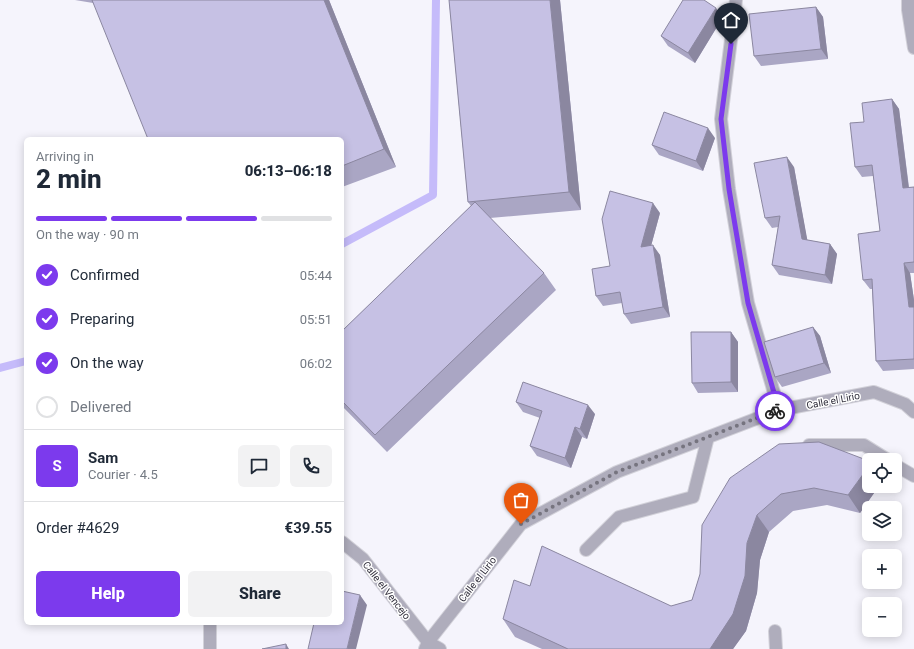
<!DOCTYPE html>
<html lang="en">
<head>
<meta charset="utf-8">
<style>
	body { margin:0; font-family:Roboto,sans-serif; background:#f2f2f3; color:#1f2937; height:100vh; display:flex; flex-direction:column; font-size:15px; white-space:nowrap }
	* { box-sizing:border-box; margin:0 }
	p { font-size:13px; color:#747a83 }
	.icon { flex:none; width:22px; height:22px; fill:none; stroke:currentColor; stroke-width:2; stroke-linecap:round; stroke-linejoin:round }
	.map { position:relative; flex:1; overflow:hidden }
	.details { position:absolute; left:24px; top:137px; width:320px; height:488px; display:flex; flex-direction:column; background:#fff; border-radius:6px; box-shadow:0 2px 10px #0003 }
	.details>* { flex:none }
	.tools { position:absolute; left:862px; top:453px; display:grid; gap:8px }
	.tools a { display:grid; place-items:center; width:40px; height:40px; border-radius:6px; background:#fff; box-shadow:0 2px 10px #0003; font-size:20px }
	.pin { position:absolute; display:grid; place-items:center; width:34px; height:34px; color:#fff; margin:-41px -17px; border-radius:50% 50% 50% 0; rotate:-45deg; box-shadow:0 0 4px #0007 }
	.pin .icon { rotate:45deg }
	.courier { position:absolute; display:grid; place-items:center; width:40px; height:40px; margin:-20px; border:3px solid #7c3aed; border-radius:50%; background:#fff; color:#222; box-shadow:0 1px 5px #0007 }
	.head em { font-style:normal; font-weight:800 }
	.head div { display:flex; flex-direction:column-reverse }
	.head { display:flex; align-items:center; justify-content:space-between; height:68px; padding:0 12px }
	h1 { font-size:26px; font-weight:800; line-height:30px }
	.bar { display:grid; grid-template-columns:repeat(4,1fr); gap:6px 4px; align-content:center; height:48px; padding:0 12px }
	.bar i { height:5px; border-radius:3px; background:#e0e1e3 }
	.bar .selected { background:#7c3aed }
	.bar p { grid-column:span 4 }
	.line { display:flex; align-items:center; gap:10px; padding:0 12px; border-top:1px solid #e0e1e3 }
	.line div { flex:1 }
	.round { display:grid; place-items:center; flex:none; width:42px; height:42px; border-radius:6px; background:#f2f2f3 }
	ol { padding:0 12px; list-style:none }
	li { display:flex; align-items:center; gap:12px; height:44px }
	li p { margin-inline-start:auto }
	li .icon { padding:4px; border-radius:50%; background:#7c3aed; color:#fff; stroke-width:4 }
	li:last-child { color:#747a83 }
	li i { width:22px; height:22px; border:2px solid #e0e1e3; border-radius:50% }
	.cta { display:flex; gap:8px; margin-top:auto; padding:8px 12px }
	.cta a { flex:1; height:46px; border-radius:6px; background:#7c3aed; color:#fff; font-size:16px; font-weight:800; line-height:46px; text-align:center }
	.cta a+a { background:#f2f2f3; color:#1f2937 }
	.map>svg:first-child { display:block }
</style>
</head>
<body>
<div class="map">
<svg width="914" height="649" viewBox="0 0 914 649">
	<rect width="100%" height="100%" fill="#f5f4fc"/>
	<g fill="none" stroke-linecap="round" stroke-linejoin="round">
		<!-- stream -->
		<path stroke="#c5bbfa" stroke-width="8" d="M342,244L433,195L436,0
			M0,368L26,361"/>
		<!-- minor casing -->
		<g stroke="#d2d1d9" stroke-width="14">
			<path id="minor" d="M736,0L721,119L729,189L748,303L779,410
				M908,0V10L914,48
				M809,445H864L888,460
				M895,465L914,476
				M342,542L363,559L428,642L440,649
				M586,550L619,517L693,497L708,437
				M775,631L776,649
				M210,649V623
				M425,649L428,642L521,524L617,472L779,410L874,392L905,404L914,412"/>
		</g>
		<!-- minor -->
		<use href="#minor" stroke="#afadbc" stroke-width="12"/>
	</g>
	<!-- wall -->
	<path fill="#aaa6c4" d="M75,0H329L396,167L342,187V139L93,3Z
		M449,0H560L581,210L490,218L544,273L556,290L387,452L342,406V331L471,206L468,202Z
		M816,7L823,17L828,59L761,66L754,56Z
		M723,17L695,63L668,46L661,36Z
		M892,99L899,109L909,187H914V273H910L914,300V369L883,371L876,361L872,289H870L863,280L880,231L873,176L862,177L855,167L864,122Z
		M715,138L703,171L659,155L652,145Z
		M794,167L807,240L830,244L837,254L832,284L779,275L772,265L778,227L772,228L765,218Z
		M660,213L651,246L660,255L670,317L631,324L624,314L622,303L603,306L596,296L610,266Z
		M813,327L820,336L831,373L782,387L775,377Z
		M731,332L738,342V392L698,393L692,383Z
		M516,402L595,414L587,439L582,437L571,468L537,456L530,446L540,418L523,412Z
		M730,478L869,486H879L860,513L827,505L793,511L769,532L760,560L757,593L746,631L733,649H542L515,637L503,619L530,586L671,606L692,600Z"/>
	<!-- shaded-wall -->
	<path fill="#8b87a0" d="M324,0H329L396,167L384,149Z
		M550,0H560L581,210L569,192Z
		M816,7L823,17L828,59L821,49Z
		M716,8L723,17L695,63L688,53Z
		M892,99L899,109L910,198L903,188Z
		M708,128L715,138L703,171L696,161Z
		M787,157L794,167L809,249L802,239Z
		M653,203L660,213L648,257L641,247Z
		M830,244L837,254L832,284L825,275Z
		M653,245L660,255L670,317L663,307Z
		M904,263L910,273L914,300V314L909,307Z
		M813,327L820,336L831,373L824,363Z
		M731,332L738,342V392L731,382Z
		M588,405L595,414L587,439L580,429Z
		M575,427L582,437L571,468L565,458Z
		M869,466V486H879L860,513L848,495Z
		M757,515L769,532L760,560L757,593L746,631L733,649H710Z
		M360,595L367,605L356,649H347Z
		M286,644L289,649H286Z"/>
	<!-- building -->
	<path fill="#c6c1e4" stroke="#8b87a0" d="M92,0H324L384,149L342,166V139H148Z
		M449,0H550L569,192L468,202Z
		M683,0H704L716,8L688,53L661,36Z
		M816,7L821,49L754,56L749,14Z
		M892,99L903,188L914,187V262L904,263L909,307H914V359L876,361L872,279L863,280L858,234L880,231L872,165L855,167L850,123L864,122L862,103Z
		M664,112L708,128L696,161L652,145Z
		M787,157L802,239L830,244L825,275L772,265L780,216L765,218L754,163Z
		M610,191L653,203L641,247L653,245L663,307L624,314L620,292L596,296L592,269L610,266L602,219Z
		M475,202L544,273L375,435L342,401V331Z
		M813,327L824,363L775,377L764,342Z
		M691,332H731V382L692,383Z
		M523,382L588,405L580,429L575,427L565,458L530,446L542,411L516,402Z
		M819,442L869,461V466L848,495L814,488L781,494L757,515L747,543L745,576L733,614L710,649H568L503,619L514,580L530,586L542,546L671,606L692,600L700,574L702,525L730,478L779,444Z
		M342,591L360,595L347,649H308L314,623H342Z
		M286,644V649H262Z"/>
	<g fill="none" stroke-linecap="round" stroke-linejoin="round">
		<!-- done -->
		<path stroke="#76747f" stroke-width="4" stroke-dasharray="0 7.2" d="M521,524L617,472L775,411"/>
		<!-- route -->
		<path stroke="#7c3aed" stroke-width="5" d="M731,44L721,119L729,189L748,303L779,410L775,411"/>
	</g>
	<g text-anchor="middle" stroke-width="3" stroke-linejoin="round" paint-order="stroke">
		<!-- street labels -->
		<g font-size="10" fill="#312f3c" stroke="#fff">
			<text transform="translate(833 400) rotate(-11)" y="4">Calle el Lirio</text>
			<text transform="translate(477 579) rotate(-52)" y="4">Calle el Lirio</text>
			<text transform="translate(387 590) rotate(52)" y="4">Calle el Vencejo</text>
		</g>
	</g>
</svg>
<div class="tools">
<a><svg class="icon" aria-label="locate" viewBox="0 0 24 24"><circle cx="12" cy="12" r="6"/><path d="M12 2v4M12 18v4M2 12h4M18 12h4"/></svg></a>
<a><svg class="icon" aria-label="layers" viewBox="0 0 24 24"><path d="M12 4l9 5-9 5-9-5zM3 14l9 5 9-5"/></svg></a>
<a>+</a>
<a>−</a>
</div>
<div class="pin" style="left:521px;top:524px;background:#ea580c"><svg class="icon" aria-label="bag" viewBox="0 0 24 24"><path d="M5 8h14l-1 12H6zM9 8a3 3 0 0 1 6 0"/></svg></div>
<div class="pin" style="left:731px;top:44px;background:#1f2937"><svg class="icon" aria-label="home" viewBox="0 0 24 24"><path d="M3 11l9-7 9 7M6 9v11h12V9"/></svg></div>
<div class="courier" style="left:775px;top:411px"><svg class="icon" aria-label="bike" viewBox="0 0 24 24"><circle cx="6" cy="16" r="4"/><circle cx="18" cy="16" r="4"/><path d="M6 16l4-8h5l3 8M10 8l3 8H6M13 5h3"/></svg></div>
<section class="details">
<div class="head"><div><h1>2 min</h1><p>Arriving in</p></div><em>06:13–06:18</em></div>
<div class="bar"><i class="selected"></i><i class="selected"></i><i class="selected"></i><i></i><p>On the way · 90 m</p></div>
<ol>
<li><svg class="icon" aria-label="check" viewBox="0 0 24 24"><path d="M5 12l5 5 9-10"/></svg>Confirmed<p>05:44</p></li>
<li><svg class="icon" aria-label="check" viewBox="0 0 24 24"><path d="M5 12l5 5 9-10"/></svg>Preparing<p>05:51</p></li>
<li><svg class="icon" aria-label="check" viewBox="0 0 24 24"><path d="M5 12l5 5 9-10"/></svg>On the way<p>06:02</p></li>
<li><i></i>Delivered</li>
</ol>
<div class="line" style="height:72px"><b class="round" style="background:#7c3aed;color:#fff">S</b><div><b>Sam</b><p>Courier · 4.5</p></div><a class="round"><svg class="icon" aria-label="chat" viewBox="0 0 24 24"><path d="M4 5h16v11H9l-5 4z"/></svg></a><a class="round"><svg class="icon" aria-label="phone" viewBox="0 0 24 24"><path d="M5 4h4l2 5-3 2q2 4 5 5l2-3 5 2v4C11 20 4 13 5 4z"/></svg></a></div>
<div class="line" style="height:52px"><div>Order #4629</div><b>€39.55</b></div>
<div class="cta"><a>Help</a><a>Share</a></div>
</section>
</div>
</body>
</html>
